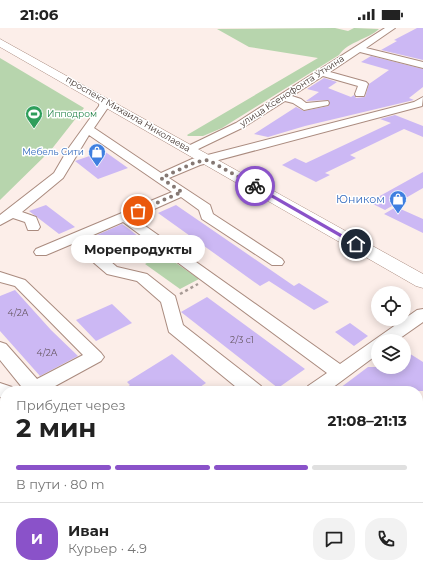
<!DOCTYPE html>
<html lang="ru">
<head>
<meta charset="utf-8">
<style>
	body { margin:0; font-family:Montserrat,sans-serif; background:#f2f2f2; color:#222; height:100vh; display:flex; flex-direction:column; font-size:15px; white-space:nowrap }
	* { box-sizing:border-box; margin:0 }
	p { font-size:13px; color:#767676 }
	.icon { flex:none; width:22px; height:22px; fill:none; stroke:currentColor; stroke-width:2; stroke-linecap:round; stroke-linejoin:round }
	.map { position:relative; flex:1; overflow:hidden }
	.side { position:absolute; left:0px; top:358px; width:423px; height:196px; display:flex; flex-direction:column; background:#fff; border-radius:16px 16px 0 0; box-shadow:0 2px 10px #0003 }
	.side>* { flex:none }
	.fabs { position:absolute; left:371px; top:258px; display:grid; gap:8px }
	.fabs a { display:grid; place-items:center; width:40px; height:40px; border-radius:50%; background:#fff; box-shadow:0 2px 10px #0003; font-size:20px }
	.pin { position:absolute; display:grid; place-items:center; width:34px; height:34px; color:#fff; margin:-17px; border:2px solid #fff; border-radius:50%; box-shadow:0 1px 4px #0007 }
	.courier { position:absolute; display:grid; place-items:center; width:40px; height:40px; margin:-20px; border:3px solid #8a52c9; border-radius:50%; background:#fff; color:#222; box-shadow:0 1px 5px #0007 }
	.bubble { position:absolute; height:28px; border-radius:14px; background:#fff; box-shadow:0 2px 10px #0003; font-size:13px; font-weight:700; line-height:28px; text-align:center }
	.summary em { font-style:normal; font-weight:700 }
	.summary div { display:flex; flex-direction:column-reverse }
	.summary { display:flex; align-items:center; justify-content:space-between; height:68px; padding:0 16px }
	h1 { font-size:26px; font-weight:700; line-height:30px }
	.bar { display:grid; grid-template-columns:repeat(4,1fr); gap:6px 4px; align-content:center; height:48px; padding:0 16px }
	.bar i { height:5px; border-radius:3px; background:#e0e0e0 }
	.bar .selected { background:#8a52c9 }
	.bar p { grid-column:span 4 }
	.line { display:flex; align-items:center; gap:10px; padding:0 16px; border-top:1px solid #e0e0e0 }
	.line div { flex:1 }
	.round { display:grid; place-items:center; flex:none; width:42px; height:42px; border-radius:16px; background:#f2f2f2 }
	.status { display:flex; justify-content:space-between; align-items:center; height:28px; padding:0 20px; background:#fff; direction:ltr }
	.status svg { height:11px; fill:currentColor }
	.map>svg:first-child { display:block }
</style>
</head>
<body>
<div class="status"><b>21:06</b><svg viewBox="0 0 49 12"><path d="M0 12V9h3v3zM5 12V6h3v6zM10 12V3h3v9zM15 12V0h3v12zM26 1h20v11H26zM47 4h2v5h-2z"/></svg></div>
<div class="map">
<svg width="423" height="554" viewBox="0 0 423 554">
	<rect width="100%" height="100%" fill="#fceee9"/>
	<!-- green -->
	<path fill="#b7d5ad" d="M335,0L348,3L354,0L379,1C367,12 349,13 339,27L222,100L203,108H188L187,107L318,30L249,19L217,1Z
		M0,30L84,80L51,122L0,172Z
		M163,226L199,251L180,261L145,236Z"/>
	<!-- building -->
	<path fill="#ccb8f4" d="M417,0H423V32L381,22L397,13L394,12Z
		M371,28L423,41V59L409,70L414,72L305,98L268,109L254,106L296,79L304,83L329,78V72L306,73L319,64L307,61L324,50L337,54L328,60L351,69L354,67L356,70L365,69L369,56L389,42L361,34Z
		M395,87L423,98V109L404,101L350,127L356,130L325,145L330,147L316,154L282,137L295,130L306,135L391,95L380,91Z
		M104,123L128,140L98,151L75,133Z
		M423,144V160L385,182L369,174Z
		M46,177L75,199L59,206L29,183Z
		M176,177L294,258L299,255L329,274L314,282L269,253L260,258L158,185Z
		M396,179L423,191V205L384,186Z
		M122,196L129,201L149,217L124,228L97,207Z
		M15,262L51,302L78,328L40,348L0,303V268Z
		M207,269L305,341L278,360L181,284Z
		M112,276L132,295L96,313L76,292Z
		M350,295L368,308L354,318L335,304Z
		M404,322L423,334V363H336L368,339H404Z
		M172,326L206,355L194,363H121L130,357L127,354Z"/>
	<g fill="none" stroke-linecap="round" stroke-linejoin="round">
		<!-- minor casing -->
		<g stroke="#aa8b7f" stroke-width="2">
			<path id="minor" d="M385,0H395L366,20L423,34V40L360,24L330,44L366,54L368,56L364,68H356L355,66L358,58L323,48L292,68L301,71L306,75L328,73L329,75L328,77L304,82L293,75L285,73L244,99L194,123H186L184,121L186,119L236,95Z
				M423,69L422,78L200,137L169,150L210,177L213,186L282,231L284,234L282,237H272L202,191L199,182L181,169L134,190L340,336L417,282L423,281V294L396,313H378V326L328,363H306L308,358L327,345L123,194L84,211L117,239L147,246L175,268L183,297L261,358L263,363H241L169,304L161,274L137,253L107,246L72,216L46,227H36L34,224L36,221L172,164L89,107L63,150L22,184L36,189L40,199L38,202H28L25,194L13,190L0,197V187L54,145L68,121L99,78L100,71H108L109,78L94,100L161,145L192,131L414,74Z
				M0,244L25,252L101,325L104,329L101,333L46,363H25L0,332V314L6,316L37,351L83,327L15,258L0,254Z
				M0,355L12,359L14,363H5V371L0,369Z
				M5,408V424L0,425V409Z
				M418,448L423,450V471L418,469Z
				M5,455V475L0,476V457Z
				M5,546V549H51L53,554H1Z"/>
		</g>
		<!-- major casing -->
		<g stroke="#aa8b7f" stroke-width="1">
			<path id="major" d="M0,11L423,246V260L416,258L0,19Z"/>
		</g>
		<!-- path -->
		<path stroke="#a79a95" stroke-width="2.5" stroke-dasharray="3 3" stroke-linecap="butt" d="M180,266L198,256"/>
		<!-- minor -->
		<use href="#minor" fill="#fff" fill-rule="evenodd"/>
		<!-- major -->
		<use href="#major" fill="#fff" fill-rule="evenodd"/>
	</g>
	<!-- route -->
	<path fill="#8a52c9" d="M253,157H256L359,216L354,217L253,159Z"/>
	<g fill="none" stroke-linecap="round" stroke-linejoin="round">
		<!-- done -->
		<path stroke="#857873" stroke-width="4" stroke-dasharray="0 7.2" d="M138,183L182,164L161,150L196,134L208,132L255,158"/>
	</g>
	<!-- icons -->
	<defs>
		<g id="stadium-pin" transform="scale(0.9)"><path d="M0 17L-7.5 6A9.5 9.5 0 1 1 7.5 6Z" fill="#2e9e5b" stroke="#fff"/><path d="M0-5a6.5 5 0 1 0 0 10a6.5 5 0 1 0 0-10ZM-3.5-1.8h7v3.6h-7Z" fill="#fff"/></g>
		<g id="shop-pin" transform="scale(0.9)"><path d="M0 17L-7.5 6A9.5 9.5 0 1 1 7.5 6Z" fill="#3f7fe0" stroke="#fff"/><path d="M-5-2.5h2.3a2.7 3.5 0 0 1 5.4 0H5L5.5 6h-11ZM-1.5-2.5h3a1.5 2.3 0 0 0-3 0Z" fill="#fff"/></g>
	</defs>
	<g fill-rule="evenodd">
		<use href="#stadium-pin" x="34" y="86"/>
		<use href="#shop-pin" x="97" y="124"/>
		<use href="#shop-pin" x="398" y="171"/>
	</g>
	<g text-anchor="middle" stroke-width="3" stroke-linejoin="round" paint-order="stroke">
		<!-- far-street labels -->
		<g font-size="9" fill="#453833" stroke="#fff">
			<text transform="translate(292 63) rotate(-33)" y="3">улица Ксенофонта Уткина</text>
			<text transform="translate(128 86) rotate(30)" y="3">проспект Михаила Николаева</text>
		</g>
		<!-- far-leisure labels -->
		<g font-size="9" fill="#27864d" stroke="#fff" text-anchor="start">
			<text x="47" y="89">Ипподром</text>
		</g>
		<!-- far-shop labels -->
		<g font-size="9" fill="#366cbe" stroke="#fff" text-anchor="end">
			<text x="84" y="127">Мебель Сити</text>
		</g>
		<!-- number labels -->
		<g font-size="9" fill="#675863">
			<text x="18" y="288">4/2А</text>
			<text x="242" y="315">2/3 с1</text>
			<text x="47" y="328">4/2А</text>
		</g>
		<!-- shop labels -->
		<g font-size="11" fill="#366cbe" stroke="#fff" text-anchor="end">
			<text x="385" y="175">Юником</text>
		</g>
	</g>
</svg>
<div class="fabs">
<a><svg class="icon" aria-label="locate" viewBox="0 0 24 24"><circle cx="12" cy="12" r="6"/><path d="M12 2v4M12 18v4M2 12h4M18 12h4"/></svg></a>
<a><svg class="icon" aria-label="layers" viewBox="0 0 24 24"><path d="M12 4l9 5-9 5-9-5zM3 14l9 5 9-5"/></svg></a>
</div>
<div class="pin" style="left:138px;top:183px;background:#ea580c"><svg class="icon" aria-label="bag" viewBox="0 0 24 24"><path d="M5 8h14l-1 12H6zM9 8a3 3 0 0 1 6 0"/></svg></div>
<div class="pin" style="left:356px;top:216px;background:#1f2937"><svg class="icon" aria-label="home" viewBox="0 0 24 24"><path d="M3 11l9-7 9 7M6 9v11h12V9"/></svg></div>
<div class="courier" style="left:255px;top:158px"><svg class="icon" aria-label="bike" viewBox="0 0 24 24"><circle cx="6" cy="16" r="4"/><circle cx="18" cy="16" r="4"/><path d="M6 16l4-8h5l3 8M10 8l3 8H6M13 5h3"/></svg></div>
<div class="bubble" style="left:71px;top:207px;width:134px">Морепродукты</div>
<section class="side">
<div class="summary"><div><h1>2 мин</h1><p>Прибудет через</p></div><em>21:08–21:13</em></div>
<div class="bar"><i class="selected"></i><i class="selected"></i><i class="selected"></i><i></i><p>В пути · 80 m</p></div>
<div class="line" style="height:72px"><b class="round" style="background:#8a52c9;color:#fff">И</b><div><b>Иван</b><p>Курьер · 4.9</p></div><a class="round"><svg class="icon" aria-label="chat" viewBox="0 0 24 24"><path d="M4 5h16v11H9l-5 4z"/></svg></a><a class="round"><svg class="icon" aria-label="phone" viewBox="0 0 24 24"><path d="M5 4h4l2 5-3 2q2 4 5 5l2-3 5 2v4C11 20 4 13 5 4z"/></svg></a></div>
</section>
</div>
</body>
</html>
